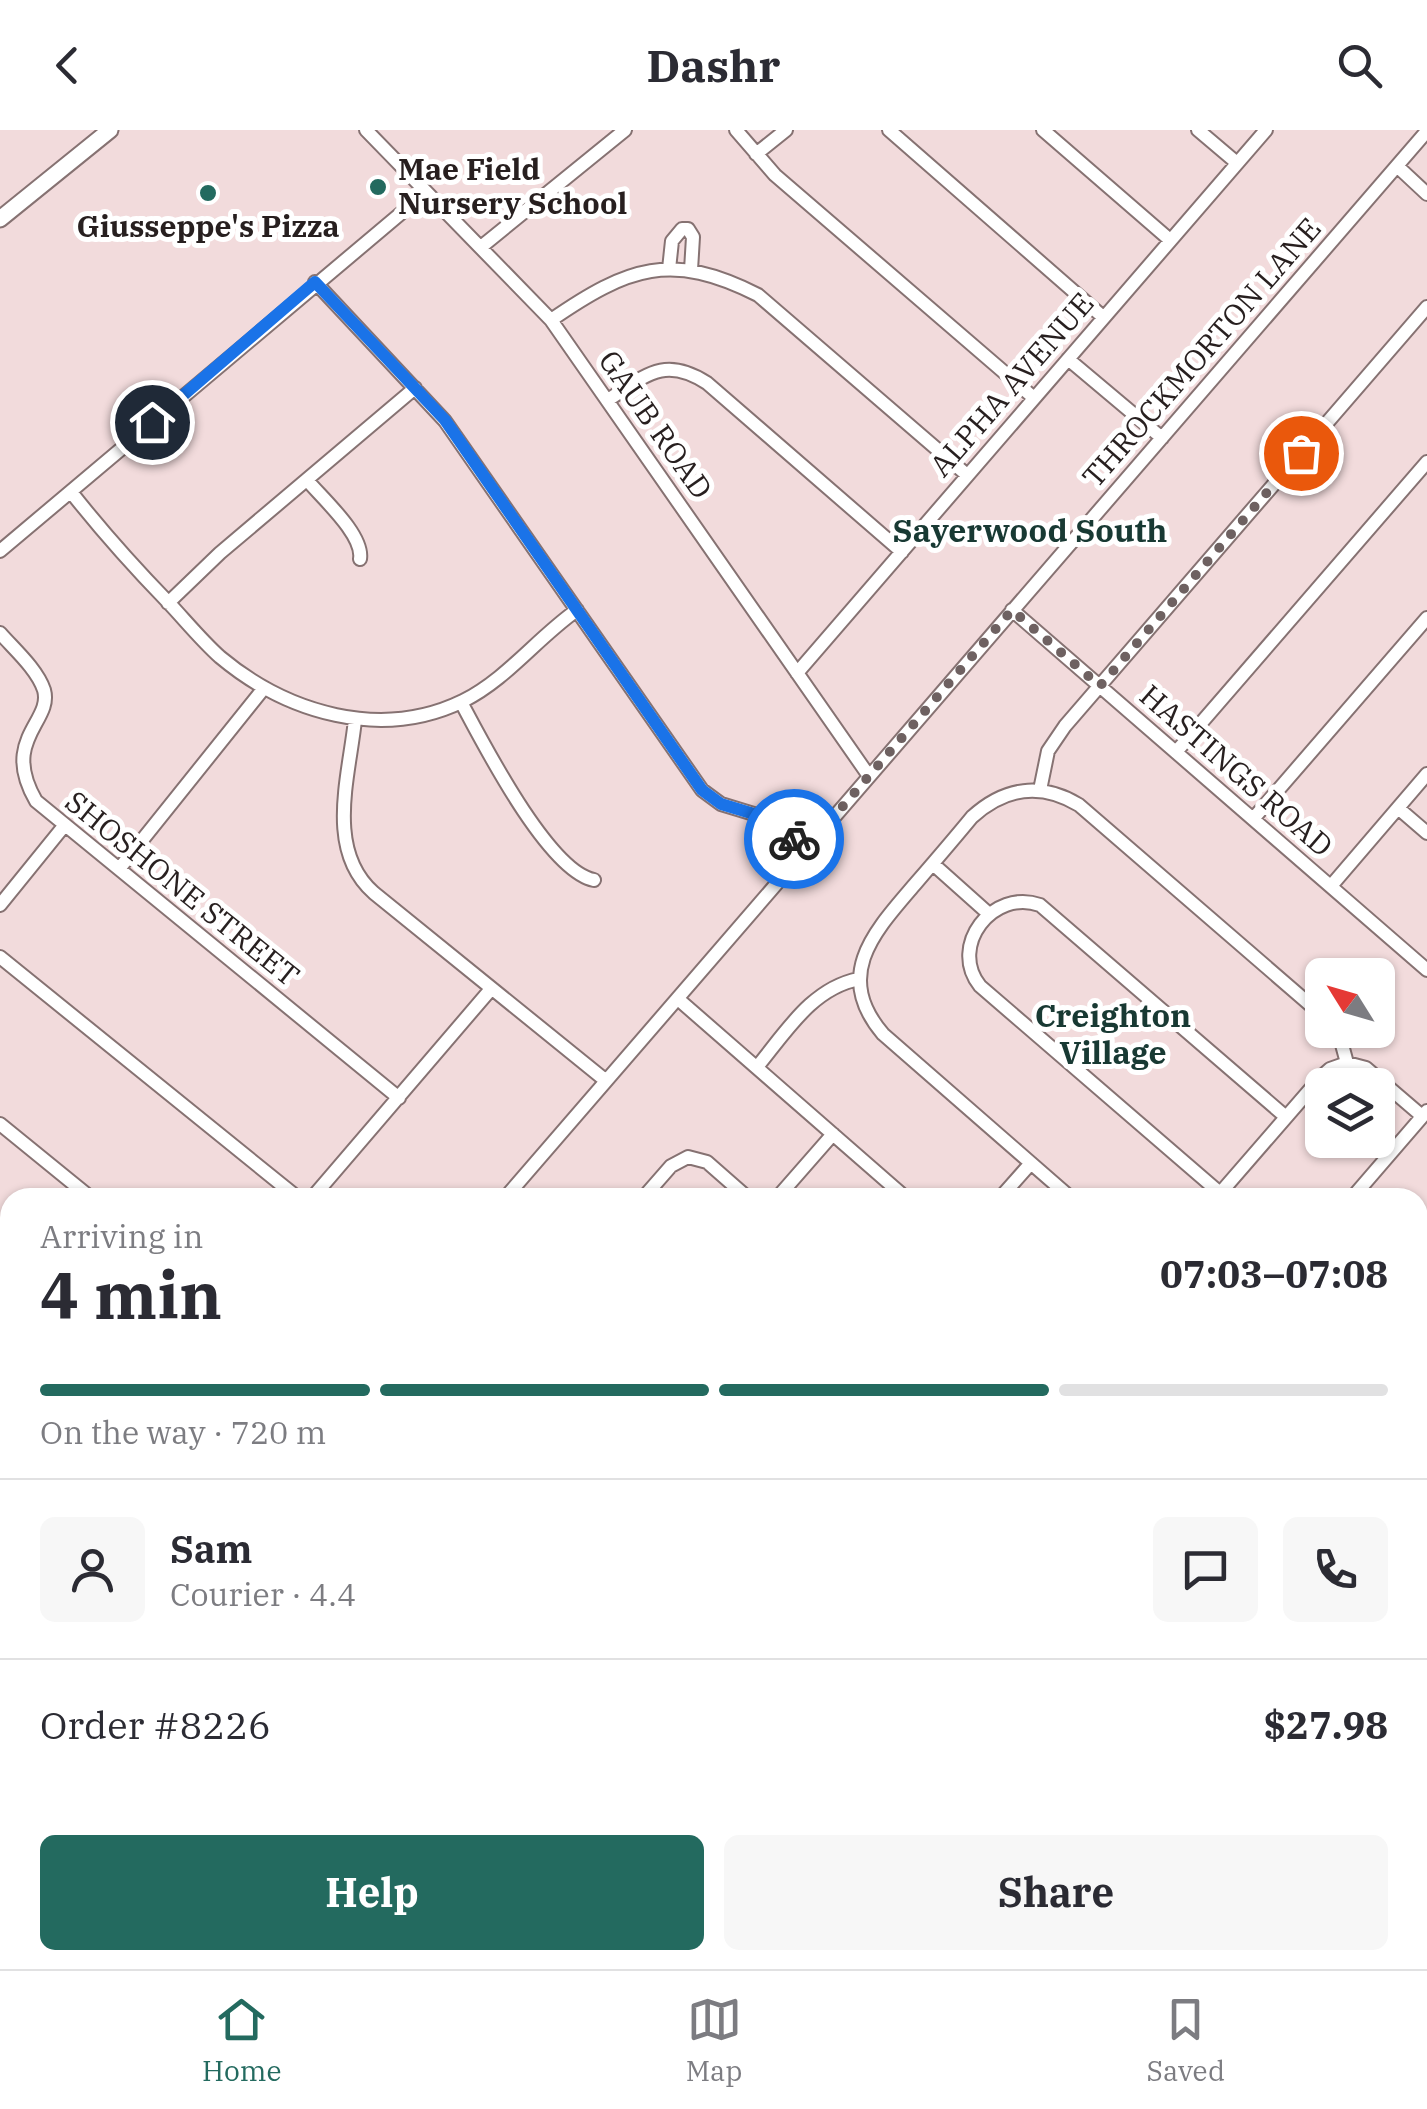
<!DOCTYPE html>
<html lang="en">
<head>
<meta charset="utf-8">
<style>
	body { margin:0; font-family:"IBM Plex Serif",serif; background:#f7f7f7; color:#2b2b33; height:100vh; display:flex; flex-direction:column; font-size:38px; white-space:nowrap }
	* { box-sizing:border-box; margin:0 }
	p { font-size:32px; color:#7c7c81 }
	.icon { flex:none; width:55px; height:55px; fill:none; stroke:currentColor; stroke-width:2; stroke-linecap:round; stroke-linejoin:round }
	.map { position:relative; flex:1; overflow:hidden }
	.panel { position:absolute; left:0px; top:1058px; width:1428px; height:782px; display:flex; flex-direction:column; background:#fff; border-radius:30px 30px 0 0; box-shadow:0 2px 8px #0004 }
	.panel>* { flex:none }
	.needle { width:65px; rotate:307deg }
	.buttons { position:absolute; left:1305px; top:828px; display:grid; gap:20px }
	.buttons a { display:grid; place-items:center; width:90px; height:90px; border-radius:15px; background:#fff; box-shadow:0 2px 8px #0004; font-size:50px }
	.pin { position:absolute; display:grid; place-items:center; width:85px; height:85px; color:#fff; margin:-42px; border:5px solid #fff; border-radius:50%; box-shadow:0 2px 10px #0007 }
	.courier { position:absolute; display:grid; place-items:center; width:100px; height:100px; margin:-50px; border:8px solid #1a73e8; border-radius:50%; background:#fff; color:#222; box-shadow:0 2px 12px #0007 }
	.summary em { font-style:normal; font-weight:700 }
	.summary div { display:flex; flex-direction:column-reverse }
	.summary { display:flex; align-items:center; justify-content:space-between; height:170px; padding:0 40px }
	h1 { font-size:65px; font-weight:700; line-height:75px }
	.bar { display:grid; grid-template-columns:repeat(4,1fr); gap:15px 10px; align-content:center; height:120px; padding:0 40px }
	.bar i { height:12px; border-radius:8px; background:#e1e1e2 }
	.bar .current { background:#236a5f }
	.bar p { grid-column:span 4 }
	.line { display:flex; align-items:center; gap:25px; padding:0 40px; border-top:2px solid #e1e1e2 }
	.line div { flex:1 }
	.round { display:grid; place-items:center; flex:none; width:105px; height:105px; border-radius:15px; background:#f7f7f7 }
	.cta { display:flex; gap:20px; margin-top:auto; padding:20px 40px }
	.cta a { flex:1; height:115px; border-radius:15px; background:#236a5f; color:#fff; font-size:40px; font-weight:700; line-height:115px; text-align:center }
	.cta a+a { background:#f7f7f7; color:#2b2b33 }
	header { display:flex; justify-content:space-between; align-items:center; height:130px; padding:0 40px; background:#fff; font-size:45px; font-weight:700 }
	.menu { display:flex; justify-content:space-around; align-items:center; height:140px; border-top:2px solid #e1e1e2; background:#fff; font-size:28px; color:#7c7c81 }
	.menu a { display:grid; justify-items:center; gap:5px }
	.menu .current { color:#236a5f }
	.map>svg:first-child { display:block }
</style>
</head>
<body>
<header><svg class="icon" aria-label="back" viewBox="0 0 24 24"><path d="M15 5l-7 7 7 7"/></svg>Dashr<svg class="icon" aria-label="search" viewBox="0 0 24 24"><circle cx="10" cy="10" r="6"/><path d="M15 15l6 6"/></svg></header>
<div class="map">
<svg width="1427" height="1839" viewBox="0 0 1427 1839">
	<rect width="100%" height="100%" fill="#f2dbdc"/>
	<!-- green -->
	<path fill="#eda9ac" d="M0,1488L10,1496V1620L0,1617Z
		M10,1738V1830H216L241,1839H0V1747Z
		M277,1830H489L491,1839H270Z"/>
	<!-- forest -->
	<path fill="#d78489" d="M1427,1274V1839H1237L1232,1830H1418V1417L1421,1415L1418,1283Z
		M489,1830H1221L1222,1839H1042L1037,1836L1032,1839H491Z"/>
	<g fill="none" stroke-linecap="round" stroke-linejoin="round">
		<!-- minor casing -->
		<g stroke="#867272" stroke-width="16">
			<path id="minor" d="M366,0L551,190L869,646
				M736,0L775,45L1034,268
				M889,0L1103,187
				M1043,0L1170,110
				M1198,0L1237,33
				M756,24L786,0
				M1397,36L1427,64
				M481,117L625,0
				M669,139L672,111L682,99H688L693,107L691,140
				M315,152L445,291L702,660L721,674L764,687L806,719
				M551,190C628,137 671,121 758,165L967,345
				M1068,229L1162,308
				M608,270C645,246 664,225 707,253L902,422
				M307,350C322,368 364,405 360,429
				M71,362C101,400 133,436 167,471C185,490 201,510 220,527C287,583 381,611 463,571C507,549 537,508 577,480
				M0,421L425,63
				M168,473L220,423L415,258
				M1012,480L1427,840
				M0,503C14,519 37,539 44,560C53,592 0,609 36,671L399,968
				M797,543L1266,0
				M461,572C483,613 548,741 594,750
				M355,590C349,647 325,720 374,763L605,950
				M1176,622L1427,332
				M1040,660L1048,621L1065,596L1427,177
				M1398,678L1427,703
				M1253,689L1427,488
				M933,734L989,784
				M119,739L264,558
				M1331,756L1427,644
				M0,775L64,696
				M0,827L298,1068
				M678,869L906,1068
				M1338,900L1347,933
				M1347,933L1366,938L1422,986
				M757,937C786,902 812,858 859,849
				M0,994L91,1068
				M1220,1063L980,856C948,816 993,758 1040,775L1286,987
				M312,1068L491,859
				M505,1068L1427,1
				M643,1068L671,1036L688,1027L707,1032L748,1068
				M777,1068L833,1004
				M1000,1068L1031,1033
				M1071,1068L883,904C832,844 876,800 916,753C935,731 954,709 972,687C1005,657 1041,652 1079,675L1322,885
				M1216,1068L1321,947L1330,939L1347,933
				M1352,1068L1427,981
				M1418,1151L1427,1140
				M0,1192L10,1182
				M0,1384L10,1373
				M0,1427L10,1435
				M0,1512L10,1497"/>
		</g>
		<!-- major casing -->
		<g stroke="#867272" stroke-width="19">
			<path id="major" d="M0,89L110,0"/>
		</g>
		<!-- minor -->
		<use href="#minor" stroke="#fff" stroke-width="12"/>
		<!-- major -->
		<use href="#major" stroke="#fff" stroke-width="15"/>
	</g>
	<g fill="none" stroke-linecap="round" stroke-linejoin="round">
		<!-- done -->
		<path stroke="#6e6161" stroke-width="10" stroke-dasharray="0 18" d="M794,709L806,719L1012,480L1100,556L1301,323"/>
		<!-- route -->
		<path stroke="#1a73e8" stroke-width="12" d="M152,292L315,152L445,290L702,660L721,674L764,687L794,709"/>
	</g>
	<!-- markers -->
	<g fill="#236a5f" stroke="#fff" stroke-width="4">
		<circle cx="378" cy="57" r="10"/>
		<circle cx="208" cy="63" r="10"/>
	</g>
	<g text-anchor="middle" stroke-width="10" stroke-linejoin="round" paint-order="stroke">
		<!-- poi labels -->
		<g font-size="30" font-weight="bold" fill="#271f1f" stroke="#fff" text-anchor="start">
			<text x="398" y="50">Mae Field<tspan x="398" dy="34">Nursery School</tspan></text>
			<text x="208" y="107" text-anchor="middle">Giusseppe's Pizza</text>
		</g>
		<!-- street labels -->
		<g font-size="30" fill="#271f1f" stroke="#fff">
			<text transform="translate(1202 223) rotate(-49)" y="10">THROCKMORTON LANE</text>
			<text transform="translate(1012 255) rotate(-49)" y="10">ALPHA AVENUE</text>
			<text transform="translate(655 295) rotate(55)" y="10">GAUB ROAD</text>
			<text transform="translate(1236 641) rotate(41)" y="10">HASTINGS ROAD</text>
			<text transform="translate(182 759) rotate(39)" y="10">SHOSHONE STREET</text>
		</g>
		<!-- neighbourhood labels -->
		<g font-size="32" font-weight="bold" fill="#183933" stroke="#fff">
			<text x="1030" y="412">Sayerwood South</text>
			<text x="1113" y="897">Creighton<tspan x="1113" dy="37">Village</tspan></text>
		</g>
	</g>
</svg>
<div class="buttons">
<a><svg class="needle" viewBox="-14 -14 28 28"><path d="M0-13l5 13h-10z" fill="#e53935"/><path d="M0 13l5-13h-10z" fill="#7c7c81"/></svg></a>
<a><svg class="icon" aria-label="layers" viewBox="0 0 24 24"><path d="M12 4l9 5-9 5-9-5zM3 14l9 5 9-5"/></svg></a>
</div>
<div class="pin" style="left:1301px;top:323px;background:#ea580c"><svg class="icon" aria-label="bag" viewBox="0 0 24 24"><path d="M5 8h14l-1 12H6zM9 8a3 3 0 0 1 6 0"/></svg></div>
<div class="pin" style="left:152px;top:292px;background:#1f2937"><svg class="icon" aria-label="home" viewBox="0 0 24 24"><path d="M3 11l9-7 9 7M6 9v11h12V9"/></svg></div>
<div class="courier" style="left:794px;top:709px"><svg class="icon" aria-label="bike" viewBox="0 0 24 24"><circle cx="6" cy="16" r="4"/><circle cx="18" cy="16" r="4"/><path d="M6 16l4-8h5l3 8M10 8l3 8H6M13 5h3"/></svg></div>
<section class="panel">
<div class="summary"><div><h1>4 min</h1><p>Arriving in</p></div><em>07:03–07:08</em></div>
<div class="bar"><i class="current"></i><i class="current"></i><i class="current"></i><i></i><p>On the way · 720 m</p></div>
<div class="line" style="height:180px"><a class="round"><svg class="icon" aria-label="person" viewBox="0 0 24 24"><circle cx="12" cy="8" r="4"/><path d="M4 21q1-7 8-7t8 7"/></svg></a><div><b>Sam</b><p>Courier · 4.4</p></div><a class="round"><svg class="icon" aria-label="chat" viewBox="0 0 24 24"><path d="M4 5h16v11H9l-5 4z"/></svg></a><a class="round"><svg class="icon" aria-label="phone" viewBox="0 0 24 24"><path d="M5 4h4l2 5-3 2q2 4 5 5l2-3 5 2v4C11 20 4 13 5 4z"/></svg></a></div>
<div class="line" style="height:130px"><div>Order #8226</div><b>$27.98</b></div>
<div class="cta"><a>Help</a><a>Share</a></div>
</section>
</div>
<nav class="menu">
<a class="current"><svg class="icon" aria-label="home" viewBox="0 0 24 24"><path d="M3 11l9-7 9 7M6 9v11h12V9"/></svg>Home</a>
<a><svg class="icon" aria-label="map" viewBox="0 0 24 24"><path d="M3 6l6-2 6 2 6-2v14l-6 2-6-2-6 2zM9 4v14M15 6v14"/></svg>Map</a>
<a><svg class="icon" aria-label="saved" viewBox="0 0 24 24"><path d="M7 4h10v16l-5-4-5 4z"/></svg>Saved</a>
</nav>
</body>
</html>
